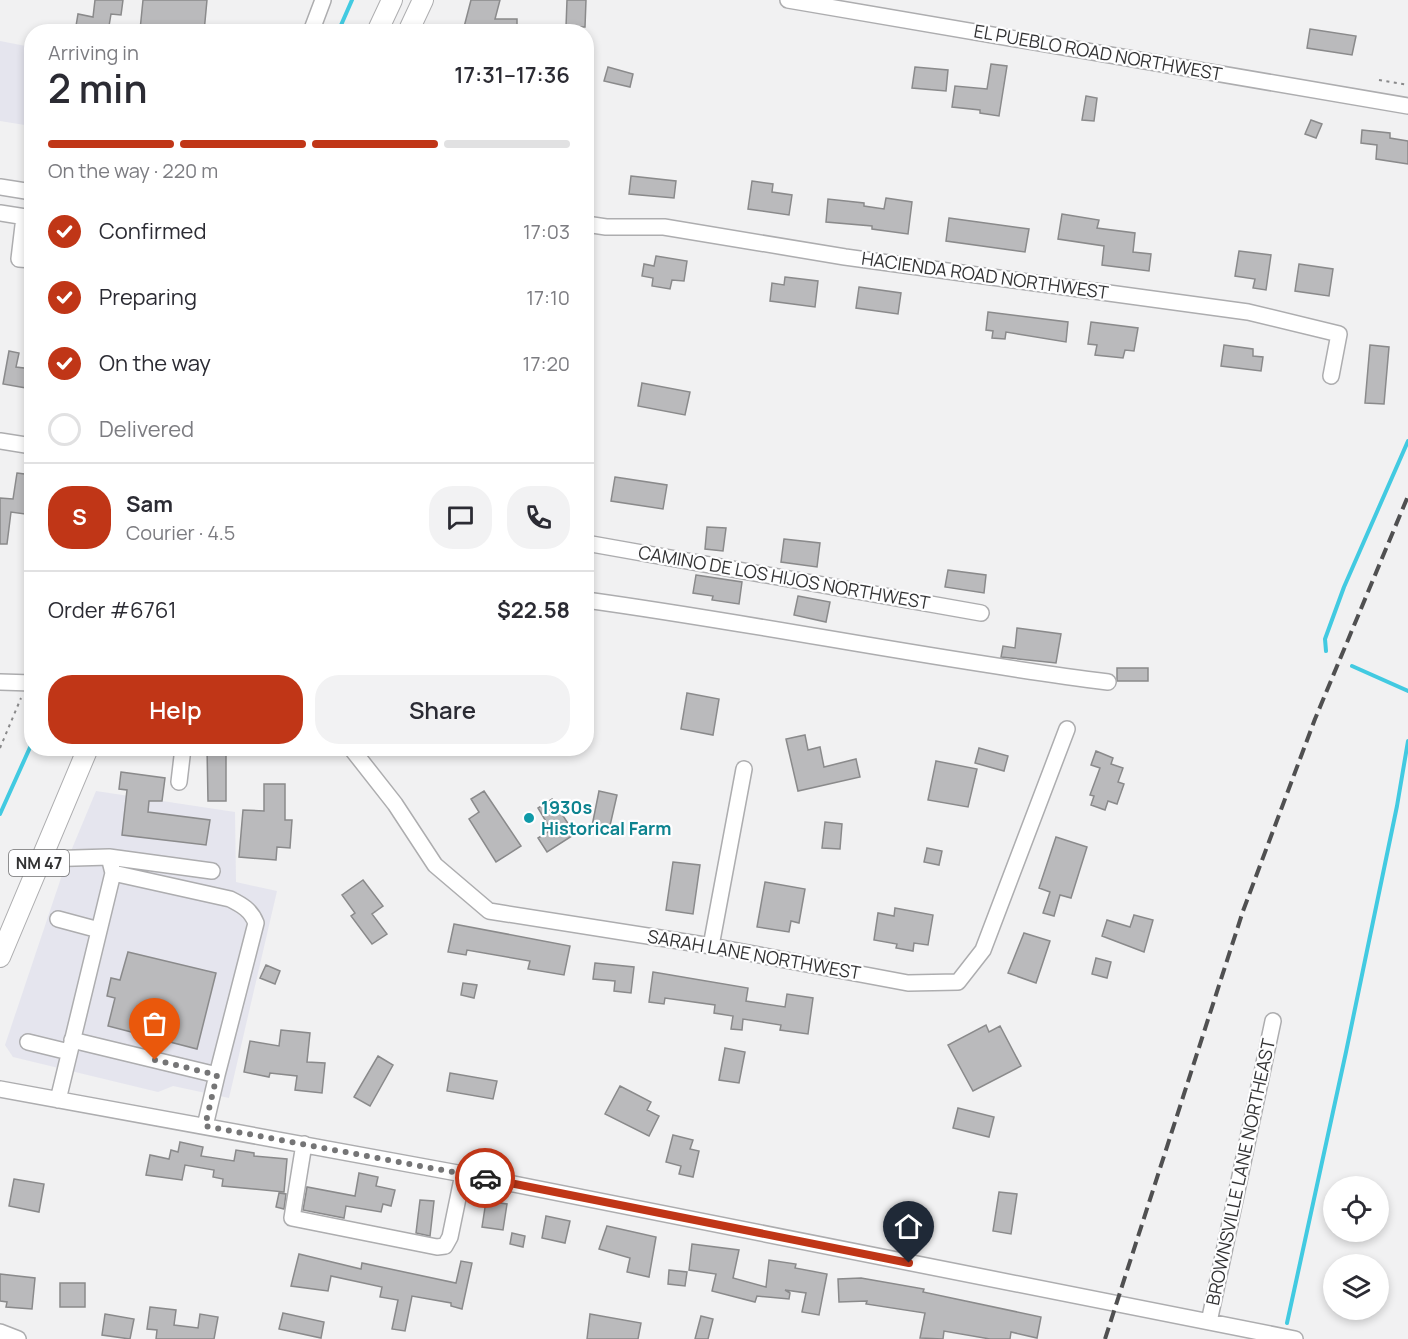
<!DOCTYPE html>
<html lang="en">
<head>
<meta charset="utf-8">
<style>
	body { margin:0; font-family:Manrope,sans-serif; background:#f2f2f3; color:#2b2b33; height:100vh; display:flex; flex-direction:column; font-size:22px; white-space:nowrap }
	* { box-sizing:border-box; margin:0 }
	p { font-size:20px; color:#7c7c81 }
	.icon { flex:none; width:33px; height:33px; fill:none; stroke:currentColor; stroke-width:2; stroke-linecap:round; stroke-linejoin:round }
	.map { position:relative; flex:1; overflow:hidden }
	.sheet { position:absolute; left:24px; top:24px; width:570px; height:732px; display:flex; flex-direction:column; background:#fff; border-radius:24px; box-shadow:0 3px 9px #0003 }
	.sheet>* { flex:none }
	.fabs { position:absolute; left:1323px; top:1176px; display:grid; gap:12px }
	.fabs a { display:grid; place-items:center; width:66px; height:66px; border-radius:50%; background:#fff; box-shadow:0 3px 9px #0003; font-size:30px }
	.pin { position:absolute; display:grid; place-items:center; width:51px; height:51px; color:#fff; margin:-62px -26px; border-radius:50% 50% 50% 0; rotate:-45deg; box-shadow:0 0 6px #0007 }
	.pin .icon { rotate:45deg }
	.courier { position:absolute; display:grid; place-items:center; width:60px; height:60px; margin:-30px; border:4px solid #c03617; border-radius:50%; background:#fff; color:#222; box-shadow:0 2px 8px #0007 }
	.head em { font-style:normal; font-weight:600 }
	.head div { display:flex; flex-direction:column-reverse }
	.head { display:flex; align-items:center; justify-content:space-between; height:102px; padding:0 24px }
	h1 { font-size:39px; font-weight:600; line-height:45px }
	.bar { display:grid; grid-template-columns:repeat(4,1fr); gap:9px 6px; align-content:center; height:72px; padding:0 24px }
	.bar i { height:8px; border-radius:4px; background:#e1e1e2 }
	.bar .selected { background:#c03617 }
	.bar p { grid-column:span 4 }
	.line { display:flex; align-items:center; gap:15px; padding:0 24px; border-top:2px solid #e1e1e2 }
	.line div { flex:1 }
	.round { display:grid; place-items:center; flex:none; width:63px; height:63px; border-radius:24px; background:#f2f2f3 }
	ol { padding:0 24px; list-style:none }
	li { display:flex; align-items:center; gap:18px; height:66px }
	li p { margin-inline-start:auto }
	li .icon { padding:6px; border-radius:50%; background:#c03617; color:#fff; stroke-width:4 }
	li:last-child { color:#7c7c81 }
	li i { width:33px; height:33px; border:3px solid #e1e1e2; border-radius:50% }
	.action { display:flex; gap:12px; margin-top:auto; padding:12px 24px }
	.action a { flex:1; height:69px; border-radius:24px; background:#c03617; color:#fff; font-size:24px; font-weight:600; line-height:69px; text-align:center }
	.action a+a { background:#f2f2f3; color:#2b2b33 }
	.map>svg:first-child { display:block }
</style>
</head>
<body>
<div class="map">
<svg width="1408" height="1339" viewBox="0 0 1408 1339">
	<rect width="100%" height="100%" fill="#f1f1f2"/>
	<!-- built -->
	<path fill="#e5e5ee" d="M0,41L31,47V126L0,121Z
		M96,791L235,812L236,882L277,891L229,1098L173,1086L158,1092L13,1057L5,1045L66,863Z"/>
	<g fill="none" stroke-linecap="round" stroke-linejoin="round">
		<!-- stream -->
		<path stroke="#42cae1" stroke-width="4" d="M338,32L352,0
			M1326,651L1325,639L1344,587L1408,441
			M1352,666L1408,691
			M0,814L32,743
			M1287,1323L1346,1052L1397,806L1408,741"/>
	</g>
	<!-- building -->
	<path fill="#bababc" stroke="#8a8a8b" stroke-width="1.5" d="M95,0H123L121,15L111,14L108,32H75L78,14L93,17Z
		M143,0H207L204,32L140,30Z
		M471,0H500L495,19H517V32L480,31L464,27Z
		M567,0H586L585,27H566Z
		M1310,29L1356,36L1352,55L1307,48Z
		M991,64L1007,66L999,116L980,113V110L952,107L955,86L987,89Z
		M608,67L633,74L630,87L604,81Z
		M915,67L948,70L946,91L912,88Z
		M1086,96L1097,98L1094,121L1082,120Z
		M1311,120L1322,124L1316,138L1305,134Z
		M1362,130L1390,133V138L1408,141V164L1376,159L1377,145L1361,143Z
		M631,176L676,181L674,198L629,194Z
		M752,181L773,184L772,192L792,195L789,215L748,209Z
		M886,198L912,202L908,234L872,229V226L826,222L828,199L864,203V206L884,209Z
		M1062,214L1099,220L1097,228L1135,233L1133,252L1151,254L1149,271L1102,265L1104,246L1058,239Z
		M949,218L1029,229L1025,252L946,241Z
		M1239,251L1271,255L1266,290L1253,288L1255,279L1235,276Z
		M656,256L687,261L684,281L672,280L670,289L652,286L653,278L642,276L644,264L654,266Z
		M1299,264L1333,269L1329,296L1295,291Z
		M785,277L818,281L815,307L770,301L772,283L784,285Z
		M859,287L901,293L898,314L856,308Z
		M988,312L1068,322L1066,342L1006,332L1005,339L992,338L993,331L986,330Z
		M1091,322L1138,328L1134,351L1125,350L1123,358L1095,355L1097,345L1088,344Z
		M1224,345L1253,349V356L1263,357L1261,371L1221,366Z
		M1370,345L1389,347L1384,404L1365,403Z
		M9,351L19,353L16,367L32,369V389L3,384Z
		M642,383L690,392L685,415L638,406Z
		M17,473L32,475V515L11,512L7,544H0V498L13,499Z
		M615,477L667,485L663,509L611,501Z
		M707,527L726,528L723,551L705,549Z
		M784,539L820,543L817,567L781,562Z
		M948,570L986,575L984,593L945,587Z
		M696,575L742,582L739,604L712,600L713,596L693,593Z
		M798,596L830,602L826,622L794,615Z
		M1017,628L1061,634L1056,663L1001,657L1003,646L1015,648Z
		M1117,668H1148V681H1117Z
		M687,693L719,699L713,735L681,729Z
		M805,735L808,750L820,747L824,767L856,759L860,777L798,791L786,739Z
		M207,748H226V801H208Z
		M979,748L1008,756L1004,771L975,763Z
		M1096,751L1113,758L1111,764L1123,768L1118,782L1124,784L1117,804L1108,801L1105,810L1091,805L1094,796L1090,795L1100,768L1091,765Z
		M936,761L977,769L968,807L928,800Z
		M121,772L165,778L162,801H149L148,812L210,820L206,845L122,835L127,790L119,789Z
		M264,784H285V820H292L290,848L277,847L276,860L239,857L243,810L264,811Z
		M484,791L521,846L496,862L469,819L479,812L471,799Z
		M599,791L617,795L609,830L592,826Z
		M552,799L575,834L547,852L538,838L551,830L538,808Z
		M825,822L842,824L840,849L822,848Z
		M1056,837L1087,847L1071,898L1060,895L1054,916L1043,913L1050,892L1039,888Z
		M927,848L942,851L939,865L924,862Z
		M673,862L700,865L693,914L666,910Z
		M363,880L383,906L372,914L387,934L372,944L351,916L355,913L342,895Z
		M765,882L805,889L799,923L791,921L789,932L757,927Z
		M895,908L933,915L928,945L914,943L913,951L896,948L897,944L874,940L878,913L894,916Z
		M1134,915L1153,920L1144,952L1102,936L1107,920L1130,927Z
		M454,924L570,946L564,975L528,969L530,961L467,950L466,955L448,952Z
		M1024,933L1050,941L1036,983L1008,973Z
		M128,952L216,973L197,1049L108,1026L115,998L107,996L111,978L120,980Z
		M1096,958L1111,962L1107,978L1092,974Z
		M595,963L634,967L631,993L614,991L615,981L593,979Z
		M266,965L280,971L275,984L260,978Z
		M653,972L748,988L746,1001L785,1007L787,994L813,998L808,1034L780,1030L781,1025L743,1019L742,1030L731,1029L733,1016L714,1013L715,1005L665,998L664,1004L649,1002Z
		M463,983L477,985L474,998L461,995Z
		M986,1025L989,1032L1000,1026L1021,1066L973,1091L948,1045Z
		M281,1030L310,1033L307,1062L325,1063L322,1093L295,1090L297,1076L270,1073L269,1077L244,1072L250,1041L279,1046Z
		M725,1048L745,1052L739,1083L719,1080Z
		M378,1056L393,1065L370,1106L354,1097Z
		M450,1073L497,1081L493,1099L447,1091Z
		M620,1086L651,1102L647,1110L659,1116L649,1136L605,1114Z
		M958,1108L994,1117L989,1137L953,1128Z
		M673,1135L693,1140L690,1149L699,1151L693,1177L679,1174L681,1166L666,1162Z
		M180,1142L203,1147L201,1156L234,1161L236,1150L254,1153V1156L287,1159L284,1192L222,1186L223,1179L213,1177L214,1170L185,1165L182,1180L146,1175L150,1155L169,1159L171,1150L178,1152Z
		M359,1173L378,1177L376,1186L395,1190L391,1206L383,1204L381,1212L346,1206L344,1218L303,1210L307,1187L355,1196Z
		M14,1179L44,1184L39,1212L9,1206Z
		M999,1192L1017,1194L1011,1234L993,1231Z
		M279,1193L286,1194L284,1209L276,1207Z
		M420,1200L434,1201L430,1236L416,1233Z
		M486,1201L507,1204L503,1230L482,1227Z
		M546,1216L570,1221L565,1243L542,1238Z
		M607,1226L656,1237L649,1277L627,1272L630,1258L599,1249Z
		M512,1233L525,1236L523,1247L510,1244Z
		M692,1244L739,1250L733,1278L766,1287L769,1260L796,1264L795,1268L827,1274L819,1315L802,1312L806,1293L785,1290L790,1293L789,1299L757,1296L755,1302L712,1291L716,1274L689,1270Z
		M299,1254L361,1269L362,1263L456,1283L461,1261L472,1263L462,1309L451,1306V1303L412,1296L405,1331L392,1329L398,1300L380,1297L382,1287L331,1276L328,1291L291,1286Z
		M669,1270L687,1272L685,1286L668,1284Z
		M0,1274L35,1278L32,1309L6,1307L7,1302L0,1301Z
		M861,1278L924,1289L923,1292L1041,1317L1037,1338L1011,1332L1010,1339H990L944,1331L943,1339L920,1338L925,1313L866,1304L867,1301L839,1302L838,1279Z
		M60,1283H85V1307H60Z
		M150,1307L176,1310L174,1325L198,1328L200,1314L218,1317L214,1339H156L157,1330L147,1329Z
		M283,1313L324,1322L321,1338L279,1329Z
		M105,1314L134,1319L130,1339L102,1335Z
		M590,1314L641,1323L638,1339H587Z
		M701,1316L713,1319L708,1339H695Z"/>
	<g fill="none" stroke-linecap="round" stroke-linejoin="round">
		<!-- minor casing -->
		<g stroke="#adadaf" stroke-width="18">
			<path id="minor" d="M788,0L1408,106
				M311,32L323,0
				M0,187L32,192
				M0,213L32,218
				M24,217L19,259L32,260
				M586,224L606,227H664L845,257L1248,312L1339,334L1331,376
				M0,441L32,446
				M586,543L981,613
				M586,600C761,624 933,660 1108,682
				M0,682L32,683
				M351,748L395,804L435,865L489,911L711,946L908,983L958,982L983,950L1067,729
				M179,782L183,748
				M41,859L109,857L212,871
				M113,873L230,899C242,905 251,910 256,923L217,1075
				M58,919L99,930
				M711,946L744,769
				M72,1040L217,1075L205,1126
				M28,1042L69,1052
				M0,1089L463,1174L1295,1339
				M58,1100L113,873L109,857
				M304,1144L292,1218L437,1247L445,1246L450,1237L463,1174
				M1209,1322L1273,1021
				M0,1332L18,1339"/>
		</g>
		<!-- major casing -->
		<g stroke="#adadaf" stroke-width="22">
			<path id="major" d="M377,32L392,0
				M408,32L423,0
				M0,957L88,748"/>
		</g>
		<!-- path -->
		<path stroke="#89898a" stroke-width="2" stroke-dasharray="3 4.5" stroke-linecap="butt" d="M1379,80L1408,85
			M0,748L21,698"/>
		<!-- minor -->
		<use href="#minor" stroke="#fff" stroke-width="15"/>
		<!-- major -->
		<use href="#major" stroke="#fff" stroke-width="20"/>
		<!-- rail -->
		<path stroke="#505051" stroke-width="4" stroke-dasharray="12 6" stroke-linecap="butt" d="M1105,1339L1243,911L1315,719L1408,496"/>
	</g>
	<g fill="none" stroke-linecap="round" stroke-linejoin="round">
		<!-- done -->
		<path stroke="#757576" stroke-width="6" stroke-dasharray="0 10.8" d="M155,1060L217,1075L205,1126L485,1178"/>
		<!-- route -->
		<path stroke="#c03617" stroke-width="8" d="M485,1178L909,1263"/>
	</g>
	<!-- markers -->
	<circle fill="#0f9aa8" stroke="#fefeff" stroke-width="2" cx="529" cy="818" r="6"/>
	<g text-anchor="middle" stroke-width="4.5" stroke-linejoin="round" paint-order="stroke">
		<!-- shield labels -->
		<rect fill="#fefeff" stroke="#6f6f70" stroke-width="1.5" x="9" y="850" width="60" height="26" rx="4.5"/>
		<g font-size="16" font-weight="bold" fill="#323233">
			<text x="39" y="869">NM 47</text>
		</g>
		<!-- street labels -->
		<g font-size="18" fill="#323233" stroke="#fefeff">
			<text transform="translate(1098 53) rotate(10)" y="6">EL PUEBLO ROAD NORTHWEST</text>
			<text transform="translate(985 276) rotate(8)" y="6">HACIENDA ROAD NORTHWEST</text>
			<text transform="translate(784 578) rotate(10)" y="6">CAMINO DE LOS HIJOS NORTHWEST</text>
			<text transform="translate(754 955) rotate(10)" y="6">SARAH LANE NORTHWEST</text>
			<text transform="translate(1241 1172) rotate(-78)" y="6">BROWNSVILLE LANE NORTHEAST</text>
		</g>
		<!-- culture labels -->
		<g font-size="18" font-weight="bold" fill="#0d838f" stroke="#fefeff" text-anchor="start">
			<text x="541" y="814">1930s<tspan x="541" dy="21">Historical Farm</tspan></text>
		</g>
	</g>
</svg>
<div class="fabs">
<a><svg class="icon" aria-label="locate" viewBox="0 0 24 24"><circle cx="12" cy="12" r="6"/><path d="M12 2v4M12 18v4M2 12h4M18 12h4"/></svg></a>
<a><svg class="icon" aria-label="layers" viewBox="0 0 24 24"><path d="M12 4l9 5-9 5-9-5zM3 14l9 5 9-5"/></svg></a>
</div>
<div class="pin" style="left:155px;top:1060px;background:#ea580c"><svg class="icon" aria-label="bag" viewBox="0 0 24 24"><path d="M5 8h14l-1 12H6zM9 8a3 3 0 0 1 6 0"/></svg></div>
<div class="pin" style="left:909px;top:1263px;background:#1f2937"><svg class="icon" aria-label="home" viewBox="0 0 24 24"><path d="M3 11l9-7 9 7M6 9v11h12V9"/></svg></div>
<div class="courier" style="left:485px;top:1178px"><svg class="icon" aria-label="car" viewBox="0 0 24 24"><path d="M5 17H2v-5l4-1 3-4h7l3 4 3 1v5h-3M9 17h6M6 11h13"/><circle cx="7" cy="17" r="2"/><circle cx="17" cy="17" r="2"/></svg></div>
<section class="sheet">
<div class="head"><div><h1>2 min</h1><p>Arriving in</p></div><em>17:31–17:36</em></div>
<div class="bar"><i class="selected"></i><i class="selected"></i><i class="selected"></i><i></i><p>On the way · 220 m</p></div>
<ol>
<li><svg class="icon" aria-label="check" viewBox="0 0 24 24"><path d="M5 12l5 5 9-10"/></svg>Confirmed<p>17:03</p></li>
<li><svg class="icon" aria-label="check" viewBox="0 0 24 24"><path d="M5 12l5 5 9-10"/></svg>Preparing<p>17:10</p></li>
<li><svg class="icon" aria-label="check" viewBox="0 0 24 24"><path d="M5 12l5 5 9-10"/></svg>On the way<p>17:20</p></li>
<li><i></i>Delivered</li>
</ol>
<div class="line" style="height:108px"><b class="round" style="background:#c03617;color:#fff">S</b><div><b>Sam</b><p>Courier · 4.5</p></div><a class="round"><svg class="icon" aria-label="chat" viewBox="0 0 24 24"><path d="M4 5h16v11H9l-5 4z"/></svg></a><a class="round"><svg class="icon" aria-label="phone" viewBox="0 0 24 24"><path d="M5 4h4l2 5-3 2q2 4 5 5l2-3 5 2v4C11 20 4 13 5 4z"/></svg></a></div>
<div class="line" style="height:78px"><div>Order #6761</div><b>$22.58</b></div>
<div class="action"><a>Help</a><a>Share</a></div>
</section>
</div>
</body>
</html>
